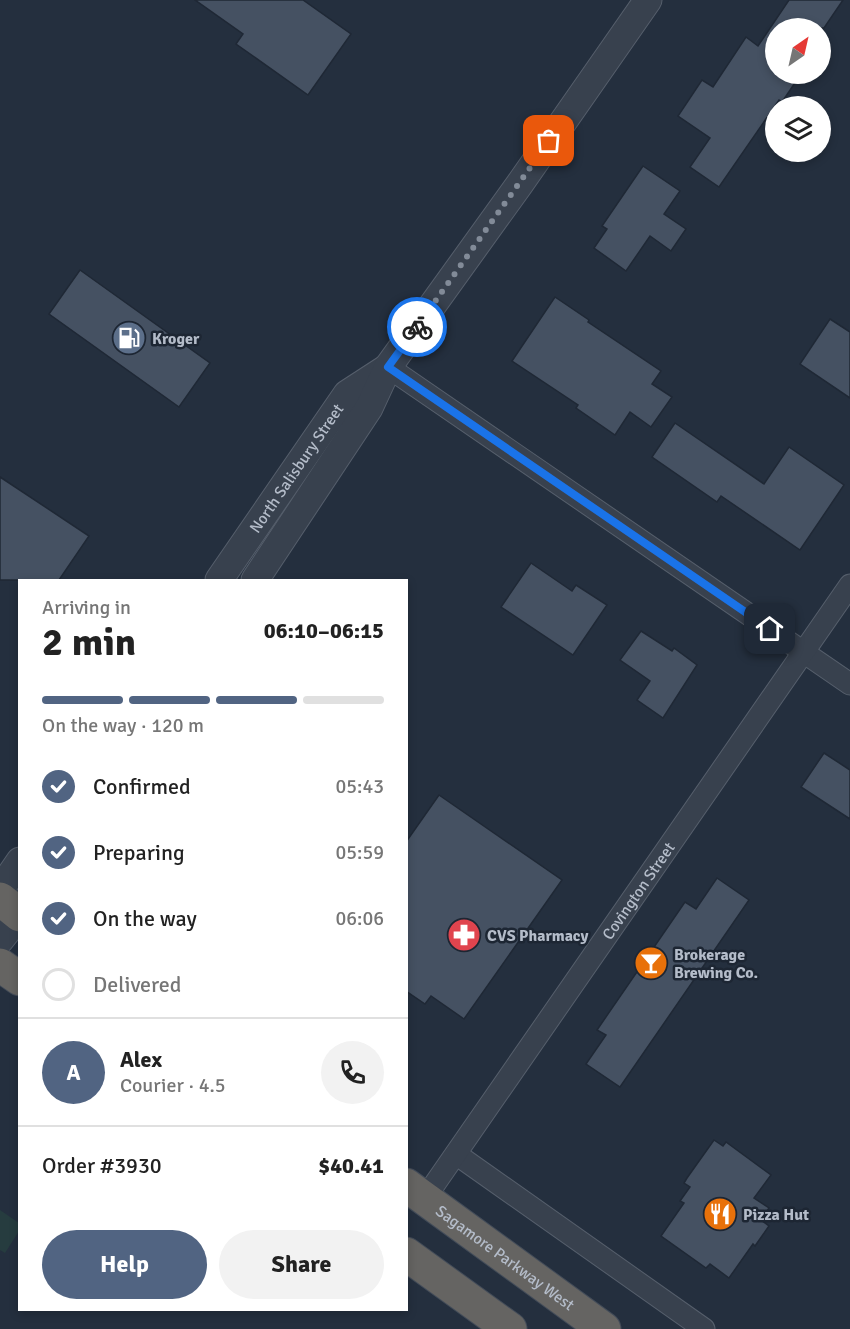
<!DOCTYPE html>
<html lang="en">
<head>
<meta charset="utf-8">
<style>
	body { margin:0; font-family:Signika,sans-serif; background:#f2f2f2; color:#222; height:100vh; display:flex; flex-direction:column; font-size:22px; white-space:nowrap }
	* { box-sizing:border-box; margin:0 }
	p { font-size:20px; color:#767676 }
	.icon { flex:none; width:33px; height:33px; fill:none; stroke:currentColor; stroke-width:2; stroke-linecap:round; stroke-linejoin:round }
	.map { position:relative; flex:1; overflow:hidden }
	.details { position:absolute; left:18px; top:579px; width:390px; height:732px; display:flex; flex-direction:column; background:#fff; border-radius:0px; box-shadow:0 3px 9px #0003 }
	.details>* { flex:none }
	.needle { width:39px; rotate:34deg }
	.fabs { position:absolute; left:765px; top:18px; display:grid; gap:12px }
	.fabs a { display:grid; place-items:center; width:66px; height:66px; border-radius:50%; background:#fff; box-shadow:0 3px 9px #0003; font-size:30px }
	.pin { position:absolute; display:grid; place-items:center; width:51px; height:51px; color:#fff; margin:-26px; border-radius:12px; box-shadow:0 3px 9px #0006 }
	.courier { position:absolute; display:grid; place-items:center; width:60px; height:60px; margin:-30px; border:4px solid #1a73e8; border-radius:50%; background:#fff; color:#222; box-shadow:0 2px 8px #0007 }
	.summary em { font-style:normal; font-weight:700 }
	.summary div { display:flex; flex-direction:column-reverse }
	.summary { display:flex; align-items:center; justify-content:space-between; height:102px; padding:0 24px }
	h1 { font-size:39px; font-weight:700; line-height:45px }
	.bar { display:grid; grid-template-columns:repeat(4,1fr); gap:9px 6px; align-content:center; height:72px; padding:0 24px }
	.bar i { height:8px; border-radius:4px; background:#e0e0e0 }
	.bar .current { background:#516482 }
	.bar p { grid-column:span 4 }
	.line { display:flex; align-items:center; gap:15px; padding:0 24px; border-top:2px solid #e0e0e0 }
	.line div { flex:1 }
	.round { display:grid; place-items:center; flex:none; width:63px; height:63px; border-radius:32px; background:#f2f2f2 }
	ol { padding:0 24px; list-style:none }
	li { display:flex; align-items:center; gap:18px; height:66px }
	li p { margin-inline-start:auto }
	li .icon { padding:6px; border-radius:50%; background:#516482; color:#fff; stroke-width:4 }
	li:last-child { color:#767676 }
	li i { width:33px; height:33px; border:3px solid #e0e0e0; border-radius:50% }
	.cta { display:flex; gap:12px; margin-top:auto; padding:12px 24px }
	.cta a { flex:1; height:69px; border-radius:36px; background:#516482; color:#fff; font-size:24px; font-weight:700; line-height:69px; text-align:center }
	.cta a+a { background:#f2f2f2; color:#222 }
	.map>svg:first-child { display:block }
</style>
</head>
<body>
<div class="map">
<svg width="850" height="1329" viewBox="0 0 850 1329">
	<rect width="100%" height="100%" fill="#242f3e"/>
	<!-- green -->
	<path fill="#263c3f" d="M0,1210L19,1223V1231L5,1253L0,1250Z"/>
	<!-- building -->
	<path fill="#455162" stroke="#1f2835" stroke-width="1.5" d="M195,0H303L351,34L308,95L236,44L243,34Z
		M789,0H843L824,28H776V74H801L782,102L779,100L719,187L690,167L710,138L678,116L702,80L713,87L746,37L758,46Z
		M643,166L680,191L664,214L686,229L671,251L650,236L626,271L594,248L607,229L602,226Z
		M80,270L210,363L179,407L49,314Z
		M555,297L589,320L588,322L661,371L652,384L672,397L651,427L630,412L615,435L576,408L578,405L512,361Z
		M830,319L850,332V398L800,364Z
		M675,423L764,484L789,447L844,485L800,550L721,496L717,502L652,457Z
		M0,477L89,536L59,580H0Z
		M531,563L572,591L576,585L607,605L573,655L501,607Z
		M641,631L672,651L674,648L697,665L663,718L637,700L650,681L620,660Z
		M824,753L850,770V819L801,787Z
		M439,795L562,880L464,1019L431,996L425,1004L406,991V842Z
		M717,878L749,900L620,1087L586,1064L606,1035L597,1030L685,902L696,909Z
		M714,1140L723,1146L726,1142L771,1175L754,1198L769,1208L761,1220L769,1226L755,1246L753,1244L729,1278L710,1264L706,1268L661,1236L684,1203L680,1201L690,1187L684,1183L687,1178Z"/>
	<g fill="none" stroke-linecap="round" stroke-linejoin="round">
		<!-- minor casing -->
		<g stroke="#565f6c" stroke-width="23">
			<g id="minor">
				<path d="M388,367L850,684"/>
				<path d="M456,1154L704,1329"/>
				<path id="s1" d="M425,1198L850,585"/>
			</g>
		</g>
		<!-- tertiary casing -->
		<g stroke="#565f6c" stroke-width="29">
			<g id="tertiary">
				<path id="s2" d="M219,580L347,394L387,368"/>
				<path d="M255,580L369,408L388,367L519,185L648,0"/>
				<path d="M0,890L20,861"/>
				<path d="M0,940L20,915"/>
			</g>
		</g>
		<!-- trunk casing -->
		<g stroke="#434c59" stroke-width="35">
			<g id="trunk">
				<path d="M0,899L20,915"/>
				<path d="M0,965L20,979"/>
				<path id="s3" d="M406,1185L604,1329"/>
				<path d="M406,1254L510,1329"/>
			</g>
		</g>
		<!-- minor -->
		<use href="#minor" stroke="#38414e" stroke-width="21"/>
		<!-- tertiary -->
		<use href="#tertiary" stroke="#38414e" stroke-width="27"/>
		<!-- trunk -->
		<use href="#trunk" stroke="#656462" stroke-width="33"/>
	</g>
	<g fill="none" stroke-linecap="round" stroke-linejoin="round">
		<!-- done -->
		<path stroke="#828b98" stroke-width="6" stroke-dasharray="0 10.8" d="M417,327L549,141"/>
		<!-- route -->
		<path stroke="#1a73e8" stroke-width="8" d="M417,327L388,367L770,629"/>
	</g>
	<!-- icons -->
	<defs>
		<g id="fuel-disc" transform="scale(1.725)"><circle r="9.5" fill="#5c6f8a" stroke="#1d2633"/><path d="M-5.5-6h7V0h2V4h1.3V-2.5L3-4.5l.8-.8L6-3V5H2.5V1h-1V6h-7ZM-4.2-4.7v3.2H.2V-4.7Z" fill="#fff"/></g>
		<g id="pharmacy-disc" transform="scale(1.725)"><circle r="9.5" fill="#e0444e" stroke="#1d2633"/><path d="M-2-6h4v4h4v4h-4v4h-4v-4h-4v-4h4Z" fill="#fff"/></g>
		<g id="bar-disc" transform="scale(1.725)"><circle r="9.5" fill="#e8710a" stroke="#1d2633"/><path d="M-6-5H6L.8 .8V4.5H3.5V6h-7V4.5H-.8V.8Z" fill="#fff"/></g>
		<g id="restaurant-disc" transform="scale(1.725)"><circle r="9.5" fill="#e8710a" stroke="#1d2633"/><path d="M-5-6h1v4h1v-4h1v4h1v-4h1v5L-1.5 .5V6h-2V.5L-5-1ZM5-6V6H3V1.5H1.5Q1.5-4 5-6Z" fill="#fff"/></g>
	</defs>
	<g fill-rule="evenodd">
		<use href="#fuel-disc" x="129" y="338"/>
		<use href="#pharmacy-disc" x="464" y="935"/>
		<use href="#bar-disc" x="651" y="963"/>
		<use href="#restaurant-disc" x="720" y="1214"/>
	</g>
	<g text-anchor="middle" stroke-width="5" stroke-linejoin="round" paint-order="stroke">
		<!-- poi labels -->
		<g font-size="16" font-weight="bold" fill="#b4bcc9" stroke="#1d2633" text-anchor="start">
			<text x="152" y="344">Kroger</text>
			<text x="487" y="941">CVS Pharmacy</text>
			<text x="674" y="960">Brokerage<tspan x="674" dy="18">Brewing Co.</tspan></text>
			<text x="743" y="1220">Pizza Hut</text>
		</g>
		<!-- street labels -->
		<g font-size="16" fill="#b4bcc9" stroke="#1d2633">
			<text dy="6" stroke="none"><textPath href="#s2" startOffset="136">North Salisbury Street</textPath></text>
			<text dy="6" stroke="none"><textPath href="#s1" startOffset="374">Covington Street</textPath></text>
			<text dy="6" stroke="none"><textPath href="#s3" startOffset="123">Sagamore Parkway West</textPath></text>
		</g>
	</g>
</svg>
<div class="fabs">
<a><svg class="needle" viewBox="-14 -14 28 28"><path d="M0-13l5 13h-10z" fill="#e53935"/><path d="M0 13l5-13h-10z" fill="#767676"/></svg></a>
<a><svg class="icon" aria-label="layers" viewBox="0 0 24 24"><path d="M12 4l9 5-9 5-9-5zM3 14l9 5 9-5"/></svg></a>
</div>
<div class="pin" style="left:549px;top:141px;background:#ea580c"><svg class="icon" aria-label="bag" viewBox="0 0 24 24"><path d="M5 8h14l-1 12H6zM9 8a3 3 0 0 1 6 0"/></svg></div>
<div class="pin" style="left:770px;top:629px;background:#1f2937"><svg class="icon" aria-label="home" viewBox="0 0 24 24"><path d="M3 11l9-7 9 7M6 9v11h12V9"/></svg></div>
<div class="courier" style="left:417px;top:327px"><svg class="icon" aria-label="bike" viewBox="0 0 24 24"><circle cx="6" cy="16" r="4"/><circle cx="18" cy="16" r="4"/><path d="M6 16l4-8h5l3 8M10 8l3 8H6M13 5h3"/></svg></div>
<section class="details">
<div class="summary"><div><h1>2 min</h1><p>Arriving in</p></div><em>06:10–06:15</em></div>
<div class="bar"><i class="current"></i><i class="current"></i><i class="current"></i><i></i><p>On the way · 120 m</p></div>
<ol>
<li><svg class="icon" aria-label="check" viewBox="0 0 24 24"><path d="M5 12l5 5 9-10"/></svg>Confirmed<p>05:43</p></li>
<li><svg class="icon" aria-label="check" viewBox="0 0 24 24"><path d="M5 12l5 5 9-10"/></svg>Preparing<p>05:59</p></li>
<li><svg class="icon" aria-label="check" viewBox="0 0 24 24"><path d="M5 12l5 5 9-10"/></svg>On the way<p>06:06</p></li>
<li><i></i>Delivered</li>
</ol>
<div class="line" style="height:108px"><b class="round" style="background:#516482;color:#fff">A</b><div><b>Alex</b><p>Courier · 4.5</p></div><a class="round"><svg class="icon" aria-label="phone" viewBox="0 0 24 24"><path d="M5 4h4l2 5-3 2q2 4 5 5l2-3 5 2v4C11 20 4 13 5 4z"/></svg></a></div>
<div class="line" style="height:78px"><div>Order #3930</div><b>$40.41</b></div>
<div class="cta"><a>Help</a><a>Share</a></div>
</section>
</div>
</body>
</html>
